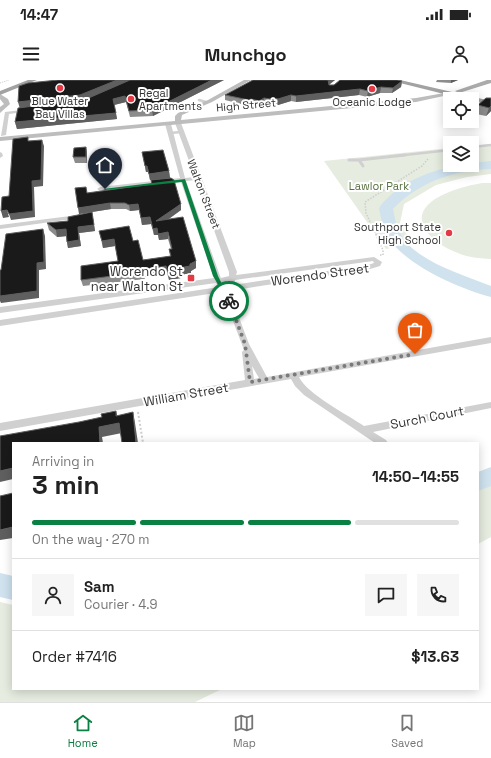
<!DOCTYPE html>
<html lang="en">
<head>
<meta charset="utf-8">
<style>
	body { margin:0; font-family:"Space Grotesk",sans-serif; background:#f6f6f6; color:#222; height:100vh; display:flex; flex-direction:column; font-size:15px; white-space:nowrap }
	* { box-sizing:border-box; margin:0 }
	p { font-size:13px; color:#767676 }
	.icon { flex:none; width:22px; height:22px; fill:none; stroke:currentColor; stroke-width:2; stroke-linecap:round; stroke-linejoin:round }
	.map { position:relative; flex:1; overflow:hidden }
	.drawer { position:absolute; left:12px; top:362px; width:467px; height:248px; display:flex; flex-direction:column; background:#fff; border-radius:0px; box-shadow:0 2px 10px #0003 }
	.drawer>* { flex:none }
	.controls { position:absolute; left:443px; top:12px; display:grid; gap:8px }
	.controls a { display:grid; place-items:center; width:36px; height:36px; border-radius:0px; background:#fff; box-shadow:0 2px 10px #0003; font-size:20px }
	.pin { position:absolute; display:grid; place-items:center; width:34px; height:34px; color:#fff; margin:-41px -17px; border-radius:50% 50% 50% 0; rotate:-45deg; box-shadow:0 0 4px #0007 }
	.pin .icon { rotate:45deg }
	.courier { position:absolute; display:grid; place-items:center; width:40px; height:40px; margin:-20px; border:3px solid #0b8043; border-radius:50%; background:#fff; color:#222; box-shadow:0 1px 5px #0007 }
	.head em { font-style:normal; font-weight:700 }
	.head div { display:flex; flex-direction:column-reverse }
	.head { display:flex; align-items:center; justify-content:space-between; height:68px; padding:0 20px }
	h1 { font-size:26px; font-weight:700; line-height:30px }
	.bar { display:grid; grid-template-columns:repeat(4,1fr); gap:6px 4px; align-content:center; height:48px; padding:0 20px }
	.bar i { height:5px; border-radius:3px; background:#e0e0e0 }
	.bar .current { background:#0b8043 }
	.bar p { grid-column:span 4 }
	.line { display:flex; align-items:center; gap:10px; padding:0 20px; border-top:1px solid #e0e0e0 }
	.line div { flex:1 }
	.round { display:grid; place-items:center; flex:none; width:42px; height:42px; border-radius:0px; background:#f6f6f6 }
	.status { display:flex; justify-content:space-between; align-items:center; height:28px; padding:0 20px; background:#fff; direction:ltr }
	.status svg { height:11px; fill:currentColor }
	header { display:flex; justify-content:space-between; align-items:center; height:52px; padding:0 20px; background:#fff; font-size:18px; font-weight:700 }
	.tabs { display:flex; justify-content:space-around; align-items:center; height:56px; border-top:1px solid #e0e0e0; background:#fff; font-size:11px; color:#767676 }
	.tabs a { display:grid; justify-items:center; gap:2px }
	.tabs .current { color:#0b8043 }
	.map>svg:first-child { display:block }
</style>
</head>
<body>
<div class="status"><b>14:47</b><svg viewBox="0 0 49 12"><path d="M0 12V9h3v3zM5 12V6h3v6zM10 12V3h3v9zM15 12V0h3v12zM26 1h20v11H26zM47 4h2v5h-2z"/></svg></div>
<header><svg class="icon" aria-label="menu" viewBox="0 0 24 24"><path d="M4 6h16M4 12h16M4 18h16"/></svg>Munchgo<svg class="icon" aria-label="person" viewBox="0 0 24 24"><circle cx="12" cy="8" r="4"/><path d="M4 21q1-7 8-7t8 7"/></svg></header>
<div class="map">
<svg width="491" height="622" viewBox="0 0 491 622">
	<rect width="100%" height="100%" fill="#fff"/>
	<!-- green -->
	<path fill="#e6ecdf" d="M491,64V94L467,97L436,105L404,124L400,143L412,163L386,169L324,81L450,68V85H472V66Z
		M482,103H491V179C480,178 468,178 458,173C444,168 419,153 422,135C427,115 465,106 482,103Z
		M491,402V457L478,464V407Z
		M0,522L13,525V609H222L195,622H0Z"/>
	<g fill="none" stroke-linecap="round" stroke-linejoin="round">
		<!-- river -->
		<path fill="#cfe2ee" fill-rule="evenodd" d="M491,81V89C454,90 419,102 393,129C395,138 396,147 401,155C417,182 464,195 491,206V217C460,209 405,185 388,157C383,149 381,138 379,128C398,101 440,85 472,85V83Z
			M491,387V406L478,411V392Z
			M0,493L13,496V520L0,517Z"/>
		<!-- path-far2 -->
		<path stroke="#cdcdcd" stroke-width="1" stroke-dasharray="1 1" stroke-linecap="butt" d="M0,3L9,0"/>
		<!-- path-far1 -->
		<path stroke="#cdcdcd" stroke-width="1.5" stroke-dasharray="1.5 1.5" stroke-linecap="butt" d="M380,175H383V170L366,133L365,122L422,86L428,79"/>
		<!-- path -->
		<path stroke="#cdcdcd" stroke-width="2" stroke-dasharray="2 2" stroke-linecap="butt" d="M138,332L143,363"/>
		<!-- service-far1 -->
		<path stroke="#d0d0d0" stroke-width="2.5" d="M199,20L206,22
			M170,53L181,52
			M472,67L491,65
			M396,76L450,70"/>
		<!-- service -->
		<path stroke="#d0d0d0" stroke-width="3" d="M349,80H359
			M363,86L359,80L405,75"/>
		<!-- minor -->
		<path fill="#d0d0d0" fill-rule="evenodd" d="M29,29L31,30V31L9,34L6,55L1,56L5,32Z
			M168,42L171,44L185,98L195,97L175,43L178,41L181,43L237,192L236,195L374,177L382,182L380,186L370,189L229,211L249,264L267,297L491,257V263L299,297C307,314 348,335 364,346L491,322V328L373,352L386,360L388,363H375L304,315L295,306L291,299L0,351V343L245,300L242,272L244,270L222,212L0,246V240L219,207L216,203L0,233V227L214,198L181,102L100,111L97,109L100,107L180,98L165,44ZM196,100L229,192V196L221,198L220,196L186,101ZM373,181L374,183L368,185L226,206L223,202L228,201V205H234L235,200ZM252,286L259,298L254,299Z
			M0,72L2,73L3,76L0,78Z
			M78,135L81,137L80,138L0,149V145Z"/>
		<!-- secondary -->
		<path fill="#bdbdbd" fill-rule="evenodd" d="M244,0H251L212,22L182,35L181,40L416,18L450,12L453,14L416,22L0,61V57L175,41V36L178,33L208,20Z
			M0,14L8,19L10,24L0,33V27L4,24L0,19Z"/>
		<!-- primary -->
		<path fill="#ababab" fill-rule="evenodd" d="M487,0H491V3L459,13L455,11Z"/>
		<!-- trunk -->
		<path fill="#a2a2a2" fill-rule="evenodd" d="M28,0H37L0,15V11Z
			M388,0H400L491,21V25L472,21V19H464Z"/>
	</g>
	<!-- wall -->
	<path fill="#8c8c8c" d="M224,0L153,36L130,37L126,22L114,25L117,39L17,49L15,42L20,28Z
		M253,0H335L329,5L402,1L401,7L392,13H380L367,17L359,15L296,22L291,21L278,25L272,23L270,25L264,23L258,27L251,25L249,26L225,20V15Z
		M437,0H458L451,3L436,2Z
		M486,18L491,31L486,36L476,34L478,25Z
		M86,67L87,73V83H75L73,77Z
		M142,72L169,91L170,98L150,100L148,92H146Z
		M151,100L181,130L169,139L196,181V188L191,191V193L180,195L181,198L169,200L167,193L144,197L145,199L83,206L81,200L118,181L115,166L103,168L99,151L133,161L143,180L170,176L169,169H171L168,159L159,160L158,155H154L151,144L142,145L139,130L130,131L126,129H111L92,132L95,151L79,153L81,166L68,168L66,156L57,157L49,150L47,143L68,141L92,132L79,134L87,113L152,104Z"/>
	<!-- shaded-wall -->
	<path fill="#5f5f5f" d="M117,0H132L82,22L20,29L18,22Z
		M212,0H224L153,36L152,30Z
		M328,0H335L327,6Z
		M451,0H458L451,3Z
		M402,1L401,7L392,13L393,8Z
		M381,7L380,13L367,17L368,11Z
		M360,9L359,15L296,22V16Z
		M291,15V21L278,25V19Z
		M125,16L126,22L114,25L113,19Z
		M264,18V23L258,27L259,21Z
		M273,18L272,23L270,25V19Z
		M251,19V25L249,26V20Z
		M491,26V31L486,36L489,28Z
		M116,33L117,39L17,49L15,42Z
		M42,60L44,66L43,106L34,107L35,137L11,140L9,134L32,101Z
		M86,67L87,73V83L86,77Z
		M102,80L104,89L94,90L93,84Z
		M145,86H147L148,92H146Z
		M169,91L170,98L150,100L149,94Z
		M110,123L111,129L79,134L78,128Z
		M138,124L139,130L130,131L129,125Z
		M181,124V130L157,147L156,141Z
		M7,130L9,137L3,138L1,131Z
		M92,132L95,151L79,153L81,166L68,168L67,162L78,147Z
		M150,137L151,144L142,145L141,138Z
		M157,148L158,155H154L153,149Z
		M43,149L45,156L46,189L39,190V218L1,223L0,221V216L37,183Z
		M66,149L68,156L57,157L56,150Z
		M168,152V159L159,160L158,154Z
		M114,159L115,166L103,168L102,161Z
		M196,181V188L191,191V193L180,195L181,198L169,200L168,193Z
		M166,186L167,193L144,197L143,190Z
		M116,331L122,353L102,357L103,363H100L99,347L116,336Z
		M133,332L135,343L138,363H136Z
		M13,388V399L0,402V391Z
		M13,447V458L0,460V450Z"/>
	<!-- building -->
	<path fill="#1a1a1a" stroke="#5f5f5f" d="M58,0H117L80,15L18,22L19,6L28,3Z
		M130,0H212L152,30L129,31L125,16L113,19L116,33L15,42L18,28L84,20Z
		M253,0H328L329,5H334L340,0H397L402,1L393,8L381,7L368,11L360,9L296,16L291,15L278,19L273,18L270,19L264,18L259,21L251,19L249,20L225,15Z
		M486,18H491V26L489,28L478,25Z
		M28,57V61L42,60L41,100L32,101L33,131L9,134L7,130L1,131L2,117L9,116L13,59Z
		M86,67V77H73L74,68Z
		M163,70L169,91L149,94L147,86H145L142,72Z
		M101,74L102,83L93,84L92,75Z
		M171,98L174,100L181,124L156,141L183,137L196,181L190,184V186L179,188L180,191L168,193L166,186L143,190L144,192L81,200V186L118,181L114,159L102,161L99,151L129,146L133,161L138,160L143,180L171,176L169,169H172L168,152L158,154L157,148L153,149L150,137L141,138L138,124L129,125L125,123H110L78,128L75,108L86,107L87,113L152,104L151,100Z
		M92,132L94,145L78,147L79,160L67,162L66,149L56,150L47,143L68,141V137Z
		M43,149L44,182L37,183V211L0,216V190H1L6,154Z
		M116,331V336L133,332L136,363H122L119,343L99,347L100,363H13V388L0,391V356L79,342L102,337L101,334Z
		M13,413V447L0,450V416Z"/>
	<!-- route -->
	<path fill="#0b8043" d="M185,99L218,196L231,222H228L213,196L182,102L105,110L103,109Z"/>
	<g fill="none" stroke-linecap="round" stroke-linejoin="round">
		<!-- done -->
		<path stroke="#7a7a7a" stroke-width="4" stroke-dasharray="0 7.2" d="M229,221L245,264L250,302L415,274"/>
	</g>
	<!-- markers -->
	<g fill="#e63946" stroke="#fff" stroke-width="1.5">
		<circle cx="60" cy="8" r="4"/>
		<circle cx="372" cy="9" r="4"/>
		<circle cx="131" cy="19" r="4"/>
		<circle cx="449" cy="153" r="4"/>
		<rect x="187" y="194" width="8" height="8" rx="2"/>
	</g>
	<g text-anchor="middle" stroke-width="4" stroke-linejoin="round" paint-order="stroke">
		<!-- far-poi labels -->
		<g font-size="11" fill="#333" stroke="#fff">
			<text x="139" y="17" text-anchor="start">Regal<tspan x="139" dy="13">Apartments</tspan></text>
			<text x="60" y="25">Blue Water<tspan x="60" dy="13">Bay Villas</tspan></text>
			<text x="372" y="26">Oceanic Lodge</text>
			<text x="441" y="151" text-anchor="end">Southport State<tspan x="441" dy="13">High School</tspan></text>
		</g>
		<!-- far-street labels -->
		<g font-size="11" fill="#333" stroke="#fff">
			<text transform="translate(246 25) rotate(-5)" y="4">High Street</text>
			<text transform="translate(204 114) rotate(69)" y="4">Walton Street</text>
		</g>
		<!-- far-park labels -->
		<g font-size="11" fill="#56703f" stroke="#fff">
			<text x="379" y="110">Lawlor Park</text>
		</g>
		<!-- poi labels -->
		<g font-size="13" fill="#333" stroke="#fff" text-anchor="end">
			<text x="183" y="196">Worendo St<tspan x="183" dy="15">near Walton St</tspan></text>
		</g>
		<!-- street labels -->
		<g font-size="13" fill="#333" stroke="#fff">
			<text transform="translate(320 194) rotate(-8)" y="5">Worendo Street</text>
			<text transform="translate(186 314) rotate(-10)" y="5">William Street</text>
			<text transform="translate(427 337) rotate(-11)" y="5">Surch Court</text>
		</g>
	</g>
</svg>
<div class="controls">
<a><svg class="icon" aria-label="locate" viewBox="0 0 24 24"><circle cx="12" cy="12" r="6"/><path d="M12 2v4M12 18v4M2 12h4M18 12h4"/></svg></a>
<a><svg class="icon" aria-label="layers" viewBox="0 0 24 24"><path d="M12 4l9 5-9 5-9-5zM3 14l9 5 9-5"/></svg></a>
</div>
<div class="pin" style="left:415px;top:274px;background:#ea580c"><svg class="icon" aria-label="bag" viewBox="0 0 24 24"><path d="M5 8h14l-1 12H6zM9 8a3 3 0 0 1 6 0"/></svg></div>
<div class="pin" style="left:105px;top:109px;background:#1f2937"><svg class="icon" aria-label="home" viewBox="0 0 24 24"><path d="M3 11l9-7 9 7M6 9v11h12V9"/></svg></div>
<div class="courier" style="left:229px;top:221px"><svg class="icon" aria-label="bike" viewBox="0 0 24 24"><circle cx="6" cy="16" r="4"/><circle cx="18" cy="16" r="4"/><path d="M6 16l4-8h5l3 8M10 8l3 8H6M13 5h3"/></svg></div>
<section class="drawer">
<div class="head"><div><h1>3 min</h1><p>Arriving in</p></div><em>14:50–14:55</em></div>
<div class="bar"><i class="current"></i><i class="current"></i><i class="current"></i><i></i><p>On the way · 270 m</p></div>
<div class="line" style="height:72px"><a class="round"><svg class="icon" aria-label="person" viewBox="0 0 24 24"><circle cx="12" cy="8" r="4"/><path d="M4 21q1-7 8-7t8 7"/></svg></a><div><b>Sam</b><p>Courier · 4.9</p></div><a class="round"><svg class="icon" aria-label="chat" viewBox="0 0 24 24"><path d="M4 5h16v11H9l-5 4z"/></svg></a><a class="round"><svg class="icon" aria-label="phone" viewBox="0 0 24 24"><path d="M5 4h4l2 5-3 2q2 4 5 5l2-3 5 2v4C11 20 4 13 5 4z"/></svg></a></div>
<div class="line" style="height:52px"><div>Order #7416</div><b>$13.63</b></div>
</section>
</div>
<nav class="tabs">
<a class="current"><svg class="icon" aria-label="home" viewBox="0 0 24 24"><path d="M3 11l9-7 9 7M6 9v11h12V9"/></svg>Home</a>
<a><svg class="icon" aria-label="map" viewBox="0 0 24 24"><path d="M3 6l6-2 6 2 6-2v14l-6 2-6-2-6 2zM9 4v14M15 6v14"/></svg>Map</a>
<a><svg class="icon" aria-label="saved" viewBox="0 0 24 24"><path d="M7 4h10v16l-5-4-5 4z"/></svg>Saved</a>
</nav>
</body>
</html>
